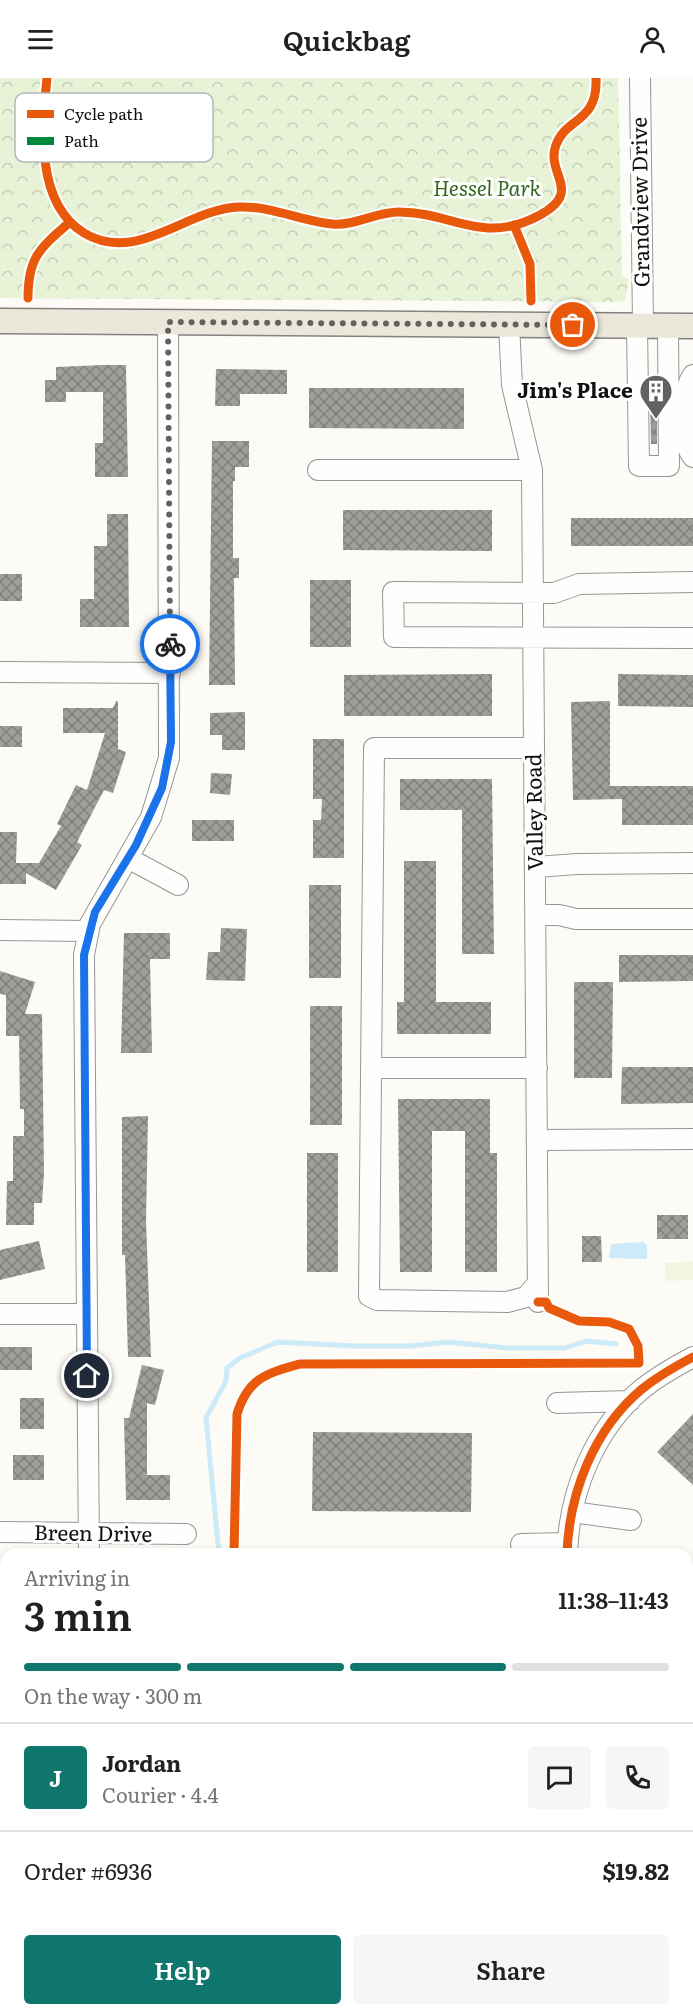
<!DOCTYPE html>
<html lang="en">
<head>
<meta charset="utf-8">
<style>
	body { margin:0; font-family:Literata,serif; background:#f6f6f6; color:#202124; height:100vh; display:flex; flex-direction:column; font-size:22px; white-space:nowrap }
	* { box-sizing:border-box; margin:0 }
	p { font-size:20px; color:#757577 }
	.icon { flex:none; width:33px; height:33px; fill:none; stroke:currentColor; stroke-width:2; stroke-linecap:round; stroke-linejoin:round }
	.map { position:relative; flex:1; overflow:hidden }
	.sheet { position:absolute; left:0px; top:1470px; width:693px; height:468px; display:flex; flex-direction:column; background:#fff; border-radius:18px 18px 0 0; box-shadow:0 3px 9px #0003 }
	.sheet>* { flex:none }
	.pin { position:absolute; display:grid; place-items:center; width:51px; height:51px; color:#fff; margin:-26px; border:3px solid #fff; border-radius:50%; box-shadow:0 2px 6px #0007 }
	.courier { position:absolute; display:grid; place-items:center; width:60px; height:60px; margin:-30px; border:4px solid #1a73e8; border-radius:50%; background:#fff; color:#222; box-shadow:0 2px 8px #0007 }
	.head em { font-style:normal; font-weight:600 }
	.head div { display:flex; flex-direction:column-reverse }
	.head { display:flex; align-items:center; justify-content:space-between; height:102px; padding:0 24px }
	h1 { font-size:39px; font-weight:600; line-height:45px }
	.bar { display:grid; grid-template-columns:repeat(4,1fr); gap:9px 6px; align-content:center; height:72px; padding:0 24px }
	.bar i { height:8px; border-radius:4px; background:#e0e0e0 }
	.bar .active { background:#0f766e }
	.bar p { grid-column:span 4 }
	.line { display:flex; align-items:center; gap:15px; padding:0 24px; border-top:2px solid #e0e0e0 }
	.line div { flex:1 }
	.round { display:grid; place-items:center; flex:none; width:63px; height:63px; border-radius:6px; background:#f6f6f6 }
	.button { display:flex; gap:12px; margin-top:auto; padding:12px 24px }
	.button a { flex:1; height:69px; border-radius:6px; background:#0f766e; color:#fff; font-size:24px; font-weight:600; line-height:69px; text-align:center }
	.button a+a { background:#f6f6f6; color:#202124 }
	header { display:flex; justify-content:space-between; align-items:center; height:78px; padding:0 24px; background:#fff; font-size:27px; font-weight:600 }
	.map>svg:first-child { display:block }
</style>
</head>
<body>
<header><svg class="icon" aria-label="menu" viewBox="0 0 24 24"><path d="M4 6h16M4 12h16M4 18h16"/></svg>Quickbag<svg class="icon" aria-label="person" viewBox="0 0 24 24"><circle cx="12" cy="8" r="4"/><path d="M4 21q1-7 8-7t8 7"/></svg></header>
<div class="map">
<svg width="693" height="1938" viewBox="0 0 693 1938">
	<defs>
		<pattern id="park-crowns" width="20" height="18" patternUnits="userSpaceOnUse" patternTransform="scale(1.5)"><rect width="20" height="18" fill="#e7f2d6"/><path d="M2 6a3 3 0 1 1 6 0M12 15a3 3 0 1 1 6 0" fill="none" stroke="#c5ceb7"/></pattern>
		<pattern id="building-cross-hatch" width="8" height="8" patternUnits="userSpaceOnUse" patternTransform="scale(1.5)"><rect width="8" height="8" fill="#a09e9b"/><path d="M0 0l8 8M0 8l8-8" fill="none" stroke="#817f7d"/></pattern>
	</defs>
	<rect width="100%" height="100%" fill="#fcfbf6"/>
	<!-- park -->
	<path fill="url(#park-crowns)" d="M0,0H618L622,198L629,202L625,222L620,224L0,220Z"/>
	<!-- pitch -->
	<path fill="#f0f6e0" d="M693,1184V1202L666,1203L665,1185Z"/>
	<!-- water -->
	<path fill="#cceaf7" d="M643,1164L647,1167V1181L609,1180L611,1166Z"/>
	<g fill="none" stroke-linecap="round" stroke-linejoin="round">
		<!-- stream -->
		<path stroke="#cceaf7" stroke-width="5" d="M219,1476L206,1340L226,1303L227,1290L240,1280L278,1264L354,1268H411L448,1264L507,1270H565L586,1263L616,1266
			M3,1938L6,1919"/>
	</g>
	<!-- building -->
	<path fill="url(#building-cross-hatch)" d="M103,287H126L128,399H95V365H103V314H66V324H45V302H56V289Z
		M216,291L287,292V316H240V328H215Z
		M309,310H464V351L309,350Z
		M650,319H657V366H651Z
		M212,363H249V389H235V403H233V480H239V500H234L235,607H209Z
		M343,432H492V473L343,472Z
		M107,436H128L129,549H80V521H94V468H107Z
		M571,440H693V468H571Z
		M0,496H22V523H0Z
		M310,502H351V569H310Z
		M492,596V638H344V597Z
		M618,596L693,597V629L618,628Z
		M116,623H118V671L126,674L113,715L104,712L77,764L82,767L56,812L26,795V806H0V754H17L16,785H39L61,748L57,746L76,707L87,712L105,655H63V630H113Z
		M610,623V708H693V747H622V721L573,722L571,624Z
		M245,634V672H222V657H210V635Z
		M0,648H22V669H0Z
		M313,661H344V780H313V742H321L322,721H313Z
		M211,695L232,696L230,717L210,715Z
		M400,701H492L494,876H462V732H400Z
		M192,742H234V763H192Z
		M404,783H436V924H491V956H397V924H404Z
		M309,807H341V900H309Z
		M221,850L247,851L245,903L206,902L208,874H220Z
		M124,855H170V881H150L152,975H121Z
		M619,877H693V903L619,904Z
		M0,893L35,904L25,936H42L44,1095L42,1125H34V1147H6L7,1103H13V1058H24V1031H20L19,958H6V917L0,916Z
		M574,904H613L612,1000H574Z
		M310,928H342V1047H310Z
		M622,989H693V1025L621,1026Z
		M398,1021H490V1075H497V1194H465V1053H432V1194H400Z
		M148,1038L146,1143L151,1279H128L125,1177H122V1039Z
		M307,1075H338V1194H307Z
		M657,1137H688V1161H657Z
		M582,1158H601L602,1184H582Z
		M39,1163L45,1191L0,1202V1172Z
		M0,1269H32V1292H0Z
		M142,1287L164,1292L155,1327L147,1325V1397H170V1422H126L124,1340H129Z
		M20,1320H44V1351H20Z
		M693,1336V1407L657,1374Z
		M313,1354L472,1355L471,1434L312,1433Z
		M13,1377H44V1402H13Z"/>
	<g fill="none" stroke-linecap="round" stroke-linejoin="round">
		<!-- minor casing -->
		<g stroke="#969694" stroke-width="22">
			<path id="minor" d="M640,0L643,248
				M509,246L512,307L532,392L538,1224
				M637,248L639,388H669L668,248
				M693,297C682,311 681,366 693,379
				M318,392H532
				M693,504L579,506L554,515L393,514L394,559L693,560
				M0,594L170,595
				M534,670H374L369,1218L377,1222L507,1224L526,1219L537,1206
				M128,780L178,807
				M536,789L577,786L693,785
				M537,837H559L576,841H693
				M0,852L88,853
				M372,990H537
				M538,1062L693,1061
				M0,1236H86
				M557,1325L630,1323
				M572,1434L631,1442
				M0,1454L186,1456
				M521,1466L568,1465
				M89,1476L84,877L90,846L151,739L169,680L168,244
				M567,1476C569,1415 594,1351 642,1311C657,1299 676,1288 693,1279
				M0,1670H6
				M687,1674L693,1675
				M688,1897L693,1889
				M183,1932L186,1938
				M374,1932L380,1938
				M59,1938L61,1932
				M393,1938L399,1932"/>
		</g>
		<!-- major casing -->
		<g stroke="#848381" stroke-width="27">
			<path id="major" d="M0,243L693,248"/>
		</g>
		<!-- minor -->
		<use href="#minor" stroke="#fffefe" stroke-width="20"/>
		<!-- major -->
		<use href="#major" stroke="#ece7db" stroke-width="24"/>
		<!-- quiet -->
		<path stroke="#00873e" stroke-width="8" stroke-dasharray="15 8" stroke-linecap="butt" d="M23,1938L24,1932"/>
		<!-- cycleway casing -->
		<g stroke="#fff" stroke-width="13">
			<path id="cycleway" d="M47,0C42,49 35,125 84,155C137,187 186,131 239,129C272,128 300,143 332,146C355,148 376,134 399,134C453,134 483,168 540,137C584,113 545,96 556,67C566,39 598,45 596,0
				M514,147L530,186L531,223
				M28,220C28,179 40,170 70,144
				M234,1476L237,1336C248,1300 267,1295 300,1286L639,1285L638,1268L629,1251L609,1244L579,1243L549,1230L546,1224H538
				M567,1476C569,1415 594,1351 642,1311C657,1299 676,1288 693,1279"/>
		</g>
		<!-- cycleway -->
		<use href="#cycleway" stroke="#e8590c" stroke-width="9"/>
	</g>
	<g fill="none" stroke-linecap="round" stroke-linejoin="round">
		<!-- done -->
		<path stroke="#636260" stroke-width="6" stroke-dasharray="0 10.8" d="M170,566L168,244L573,247"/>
		<!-- route -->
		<path stroke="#1a73e8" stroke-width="8" d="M87,1298L84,877L95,834L136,767L162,710L171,664L170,566"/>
	</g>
	<!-- icons -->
	<defs>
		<g id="building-pin" transform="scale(1.725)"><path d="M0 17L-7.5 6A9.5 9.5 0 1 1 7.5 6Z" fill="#636260" stroke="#fff"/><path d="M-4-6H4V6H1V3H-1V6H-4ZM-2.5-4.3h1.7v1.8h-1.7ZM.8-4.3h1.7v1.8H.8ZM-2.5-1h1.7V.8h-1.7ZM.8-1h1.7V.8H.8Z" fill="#fff"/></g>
	</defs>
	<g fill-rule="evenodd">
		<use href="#building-pin" x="656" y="313"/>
	</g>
	<g text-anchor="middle" stroke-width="6" stroke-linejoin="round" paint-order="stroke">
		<!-- park labels -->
		<g font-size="21" font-style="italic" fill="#32691f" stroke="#fff">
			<text x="487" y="118">Hessel Park</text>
		</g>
		<!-- street labels -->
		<g font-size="21" fill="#101010" stroke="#fff">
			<text transform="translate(641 124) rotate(-91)" y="7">Grandview Drive</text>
			<text transform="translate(535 734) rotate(-91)" y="7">Valley Road</text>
			<text transform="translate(93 1456) rotate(1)" y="7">Breen Drive</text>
		</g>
		<!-- poi labels -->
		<g font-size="21" font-weight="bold" fill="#101010" stroke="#fff" text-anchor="end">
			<text x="633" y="320">Jim's Place</text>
		</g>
	</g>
	<!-- legend -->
	<rect x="15" y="15" width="198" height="69" rx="9" fill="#fff" stroke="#b7b7b7" stroke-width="1.5"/>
	<rect x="27" y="32" width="27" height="8" fill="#e8590c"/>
	<rect x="27" y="59" width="27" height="8" fill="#00873e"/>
	<g font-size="16" fill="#101010">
		<text x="64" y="42">Cycle path</text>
		<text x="64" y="69">Path</text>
	</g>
</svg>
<div class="pin" style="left:573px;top:247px;background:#ea580c"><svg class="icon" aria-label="bag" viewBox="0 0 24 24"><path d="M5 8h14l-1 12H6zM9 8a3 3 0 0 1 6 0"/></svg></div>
<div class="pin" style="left:87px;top:1298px;background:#1f2937"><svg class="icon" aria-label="home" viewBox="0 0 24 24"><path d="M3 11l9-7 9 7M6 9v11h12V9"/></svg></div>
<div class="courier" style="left:170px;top:566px"><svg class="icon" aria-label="bike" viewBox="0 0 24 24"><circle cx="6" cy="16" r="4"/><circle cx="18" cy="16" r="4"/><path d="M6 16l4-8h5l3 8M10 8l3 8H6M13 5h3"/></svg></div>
<section class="sheet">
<div class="head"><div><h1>3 min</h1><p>Arriving in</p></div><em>11:38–11:43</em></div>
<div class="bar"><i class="active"></i><i class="active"></i><i class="active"></i><i></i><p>On the way · 300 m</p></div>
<div class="line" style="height:108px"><b class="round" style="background:#0f766e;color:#fff">J</b><div><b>Jordan</b><p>Courier · 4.4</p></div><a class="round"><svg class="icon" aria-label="chat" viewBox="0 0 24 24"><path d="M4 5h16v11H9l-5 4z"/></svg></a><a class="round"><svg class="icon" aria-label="phone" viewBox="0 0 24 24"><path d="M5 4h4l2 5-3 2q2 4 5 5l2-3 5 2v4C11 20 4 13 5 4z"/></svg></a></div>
<div class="line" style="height:78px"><div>Order #6936</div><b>$19.82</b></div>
<div class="button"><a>Help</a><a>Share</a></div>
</section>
</div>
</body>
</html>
